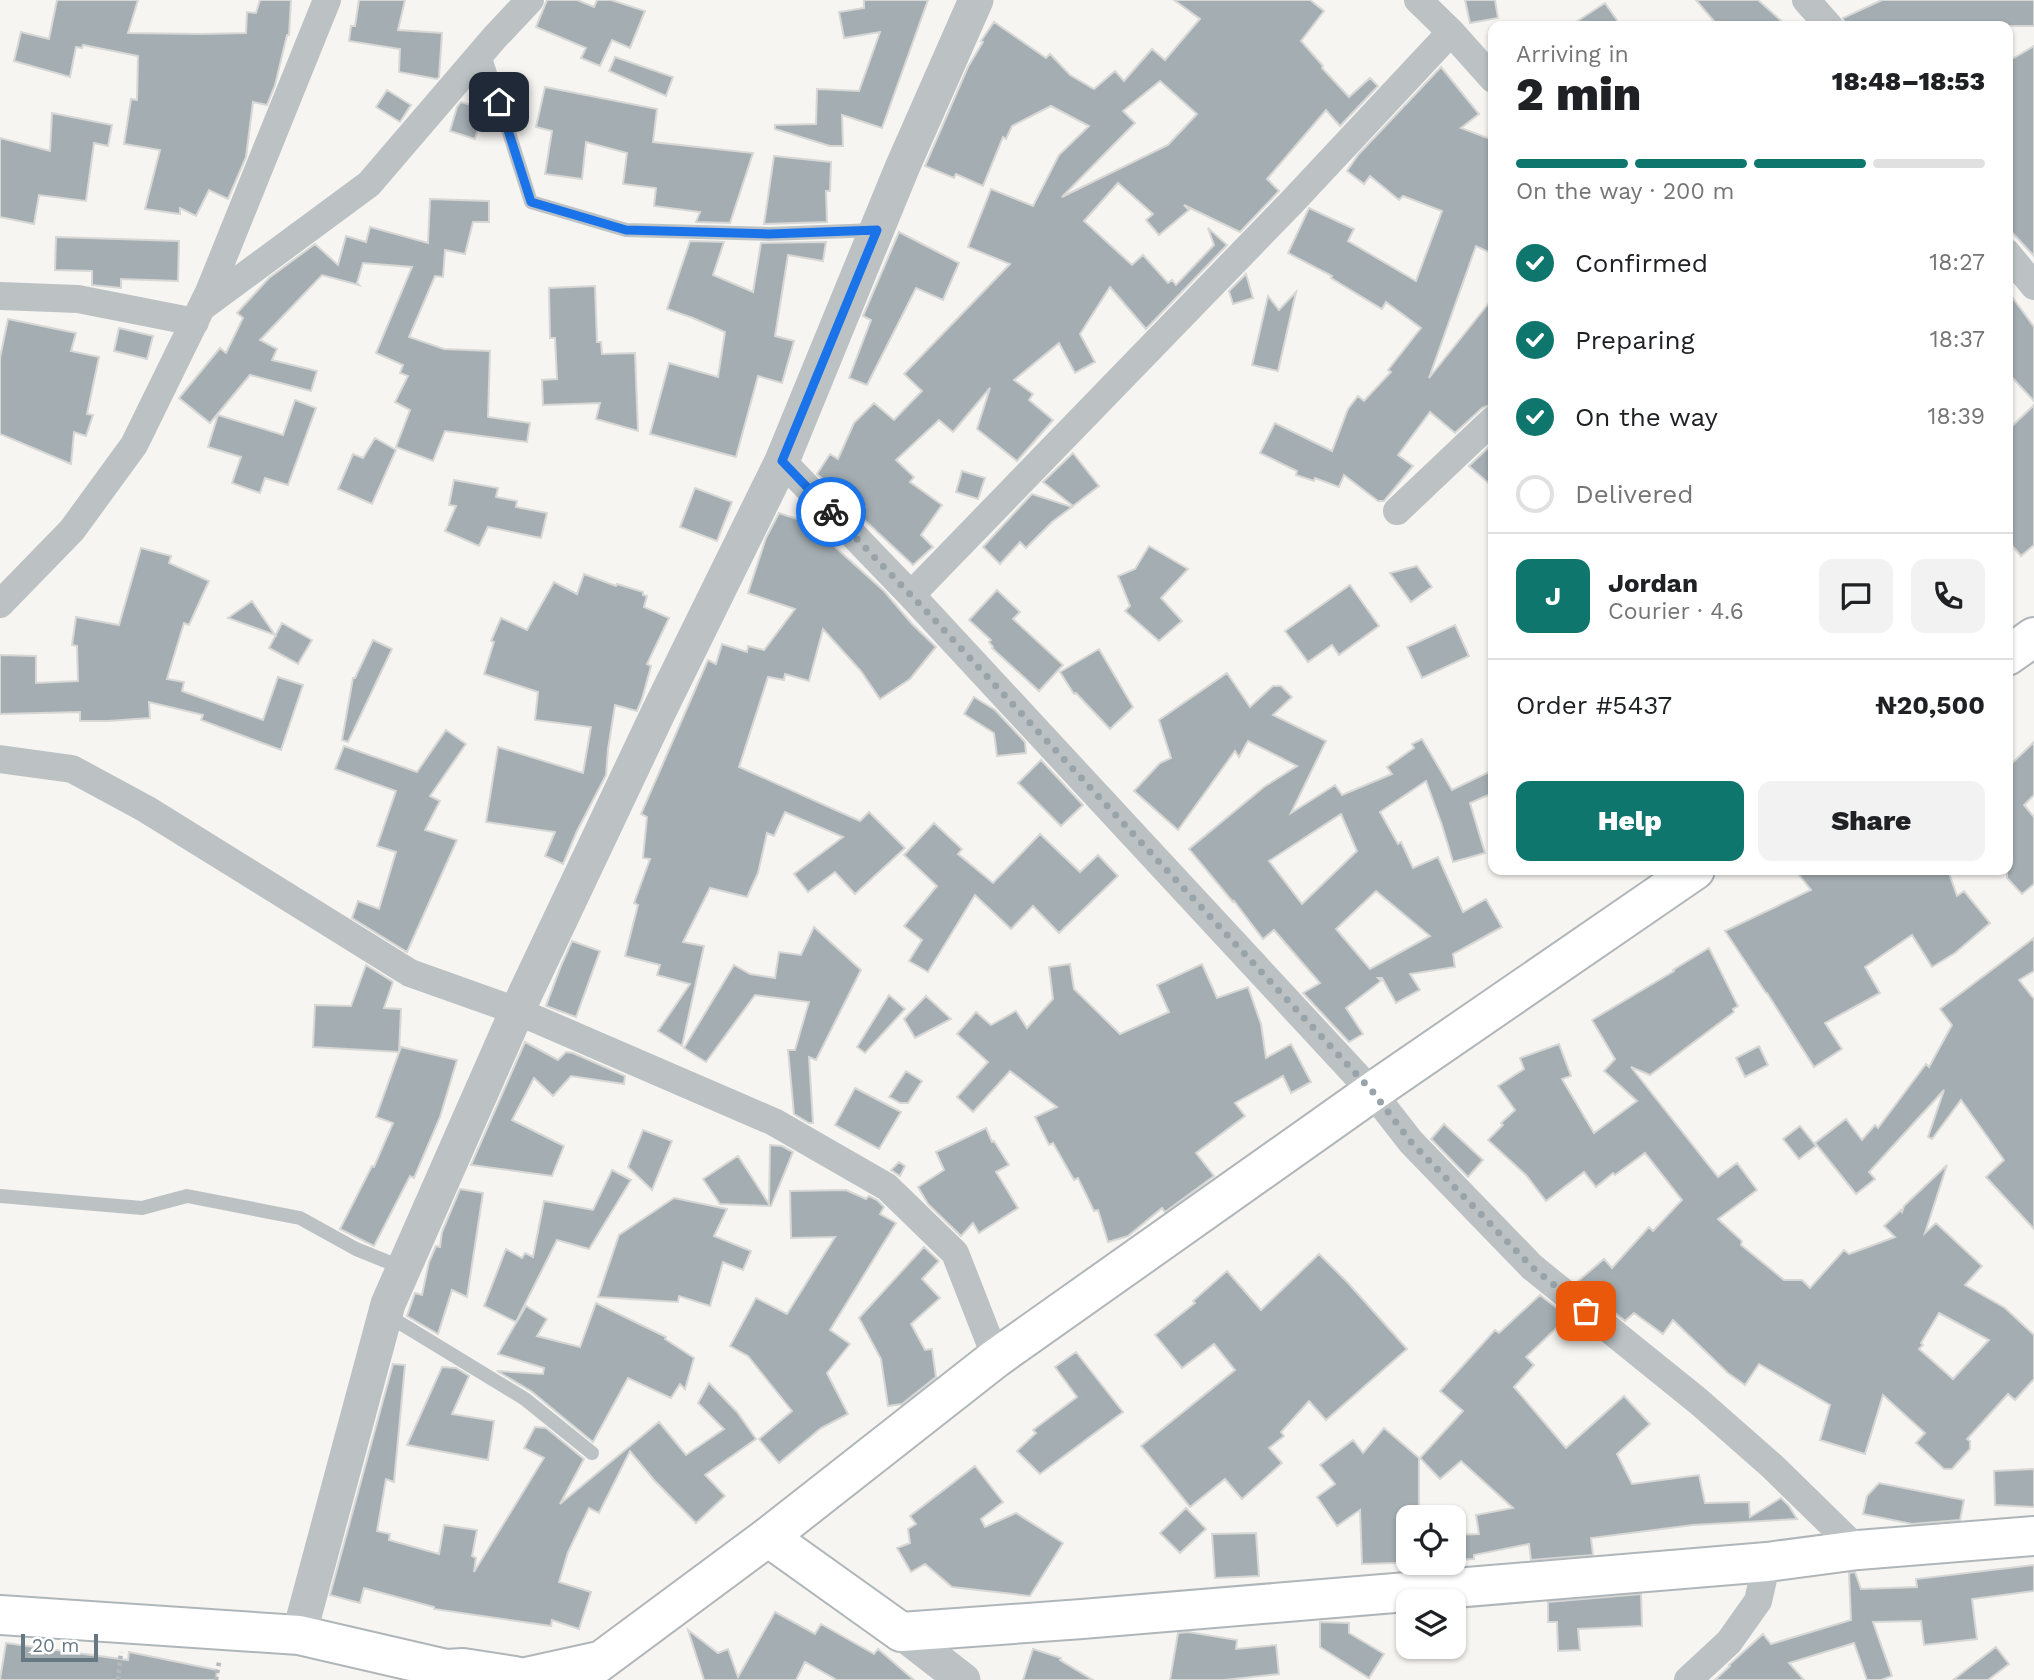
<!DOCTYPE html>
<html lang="en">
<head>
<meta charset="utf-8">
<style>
	body { margin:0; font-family:"Work Sans",sans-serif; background:#f2f2f2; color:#202124; height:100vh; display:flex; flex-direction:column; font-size:26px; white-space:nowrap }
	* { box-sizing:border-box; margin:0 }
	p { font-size:23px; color:#757577 }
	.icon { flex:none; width:38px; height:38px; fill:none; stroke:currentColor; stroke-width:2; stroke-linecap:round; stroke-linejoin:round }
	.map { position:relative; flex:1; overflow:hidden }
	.side { position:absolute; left:1488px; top:21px; width:525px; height:854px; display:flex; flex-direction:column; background:#fff; border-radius:14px; box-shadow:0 2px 5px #0004 }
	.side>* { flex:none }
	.fabs { position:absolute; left:1396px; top:1505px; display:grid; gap:14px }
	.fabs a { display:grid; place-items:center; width:70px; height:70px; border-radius:14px; background:#fff; box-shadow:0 2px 5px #0004; font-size:35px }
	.scale { position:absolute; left:21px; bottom:18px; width:77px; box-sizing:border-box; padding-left:7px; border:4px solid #667982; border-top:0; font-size:19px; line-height:24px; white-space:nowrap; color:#667982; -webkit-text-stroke:5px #fff; paint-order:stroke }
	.pin { position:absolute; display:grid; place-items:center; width:60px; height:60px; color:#fff; margin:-30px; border-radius:14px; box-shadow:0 4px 10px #0006 }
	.courier { position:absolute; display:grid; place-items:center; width:70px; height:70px; margin:-35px; border:5px solid #1a73e8; border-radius:50%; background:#fff; color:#222; box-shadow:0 2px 9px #0007 }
	.overview em { font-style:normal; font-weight:800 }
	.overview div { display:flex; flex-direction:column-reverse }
	.overview { display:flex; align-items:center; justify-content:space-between; height:119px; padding:0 28px }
	h1 { font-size:46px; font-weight:800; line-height:52px }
	.bar { display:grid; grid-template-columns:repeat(4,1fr); gap:10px 7px; align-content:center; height:84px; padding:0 28px }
	.bar i { height:9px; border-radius:5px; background:#e0e0e0 }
	.bar .selected { background:#0f766e }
	.bar p { grid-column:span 4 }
	.line { display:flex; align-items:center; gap:18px; padding:0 28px; border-top:2px solid #e0e0e0 }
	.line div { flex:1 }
	.round { display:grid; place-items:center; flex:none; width:74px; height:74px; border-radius:14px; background:#f2f2f2 }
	ol { padding:0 28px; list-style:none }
	li { display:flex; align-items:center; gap:21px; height:77px }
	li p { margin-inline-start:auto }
	li .icon { padding:7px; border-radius:50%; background:#0f766e; color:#fff; stroke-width:4 }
	li:last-child { color:#757577 }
	li i { width:38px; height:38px; border:4px solid #e0e0e0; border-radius:50% }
	.button { display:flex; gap:14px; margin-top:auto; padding:14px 28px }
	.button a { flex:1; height:80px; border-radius:14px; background:#0f766e; color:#fff; font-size:28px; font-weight:800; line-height:80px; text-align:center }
	.button a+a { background:#f2f2f2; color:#202124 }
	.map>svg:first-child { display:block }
</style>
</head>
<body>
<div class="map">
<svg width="2034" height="1680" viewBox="0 0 2034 1680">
	<rect width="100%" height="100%" fill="#f6f5f2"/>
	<!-- building -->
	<path fill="#a4aeb2" stroke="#d7d7d5" stroke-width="2" fill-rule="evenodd" d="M57,0H138L128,33L202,34L246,33L247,12L256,13L260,0H291L289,35H287L275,85L267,105L253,102L246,157L228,199L209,190L196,216L180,208V214L145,209L160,150L124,144L131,99L137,100L138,56L83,45L82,48L76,47L70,77L14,61L21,32L49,39Z
		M359,0H405L398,30L442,33L439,77L437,79L399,72L400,49L349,41L351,26H355Z
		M547,0H577L594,7L597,0H611L645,11L630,48L612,40L600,66L581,58L586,48L536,27Z
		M864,0H928L882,128L842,115L843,146H830L775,129V125L816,124L817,89L859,91L880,32L844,38L839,12L864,8Z
		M1174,0H1310L1324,11L1301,41L1323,66L1322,68L1349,97L1370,78L1378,86L1340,126L1326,110L1267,179L1279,191L1240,232L1184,205L1189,210L1159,235L1146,220L1153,214L1118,183L1084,221L1132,265L1143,255L1168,283L1172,280L1176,285L1214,245L1208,228L1227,245L1146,329L1110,287L1080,334L1095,362L1075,373L1059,343L1014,380L1033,394L1029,400L1053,420L1017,461L977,429L990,388L953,432L939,420L896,460L914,477L910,482L942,505L921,535L933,547L913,565L859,515L865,507L827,483L817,474L830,454L838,459L854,423L874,403L894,420L922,391L904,374L1010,264L968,247L991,189L1033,206L1059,155L1089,126L1051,106L1012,126L1006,139L1003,137L983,186L956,174L954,178L925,166L968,67L983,42L981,41L994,22L1046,58L1050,54L1070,75L1094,89L1115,71L1124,81L1152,49L1165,60L1200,19ZM1160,81L1197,114L1168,145L1062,197L1135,123L1123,111Z
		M1465,0H1495L1498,18L1470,23Z
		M1696,0H1758L1787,26H1718Z
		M1882,0H2034V26H1845L1843,18Z
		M1605,3L1621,26H1570Z
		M2034,46V256L2007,227V62Z
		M615,57L673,77L666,96L609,71Z
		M1441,67L1479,114L1461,128L1493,140V254L1476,246L1429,378L1493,298V404L1482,408L1455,433L1430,412L1398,455L1413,466L1384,501H1378L1344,475L1339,487L1315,478L1314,481L1296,475L1297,471L1260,453L1275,423L1332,451L1348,409L1358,396L1364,401L1391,372L1388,370L1421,328L1386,302L1382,309L1331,278L1332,276L1288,253L1309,208L1354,229L1348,241L1416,281L1442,211L1403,196L1399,200L1370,176L1364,184L1347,171L1358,155Z
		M545,87L657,109L653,142L753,153L730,223L696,222L700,212L654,206L656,188L623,184L627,153L586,142L582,179L545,174L552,131L536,127Z
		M387,90L411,105L400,122L376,107Z
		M461,102L484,109L475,139L450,131L457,107Z
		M52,113L112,125L108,146L94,143L86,201L39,195L34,224L0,217V138L50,151Z
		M774,156L831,162L830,191H826L827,222L764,224Z
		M430,199L489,201V222H473L465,254L445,250L443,277L435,276L409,337L444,349L490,351L488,417L530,423L527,442L445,431L433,461L396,447L410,410L395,402L408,376L400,373L403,365L376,353L412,267L363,263L357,283L359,285L322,275L260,340L277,349L272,360L317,371L311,391L250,375L210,423L179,398L220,348L226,353L243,318L237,313L269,278L315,244L338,265L346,236L366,242L370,227L428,243Z
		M899,232L959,263L943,300L916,288L867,385L849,378L871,320L863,316Z
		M56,237L179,241L178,281L121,279V288L92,285V271L55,270Z
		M690,241L724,242L713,275L753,292L761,243L826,242L823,261L788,255L775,336L794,341L782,383L758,376L736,457L650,434L669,363L718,377L725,332L693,318L667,309Z
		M1246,274L1253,298L1233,304L1229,291Z
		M595,286L597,342H601L602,354L635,353L638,431L596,419L600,403L543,405L542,380L557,379L555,338H550L549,288Z
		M2007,290L2034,327V401L2007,372Z
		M1296,292L1278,371L1252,365L1268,296L1279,310Z
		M8,319L76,333L71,351L99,357L87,414L93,415L86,436L74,432L71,464L0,434V358Z
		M119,328L153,336L147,359L114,351Z
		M295,400L316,408L288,485L265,478L260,493L232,483L241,457L208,447L218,415L283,435Z
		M2034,405V545L2021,556L2007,540V431Z
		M375,438L396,450L372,504L338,489L353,454L363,458Z
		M1493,443V487L1469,466Z
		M1073,453L1099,486L1073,506L1043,482Z
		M962,471L985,478L978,499L956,492Z
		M454,480L498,488L496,497L517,501L516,507L547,513L541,538L488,527L479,546L445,531L456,506L449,505Z
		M695,488L732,502L717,541L680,527Z
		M1032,494L1072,507L1052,522L1026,548L1020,542L1000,564L983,547Z
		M779,513L824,528L837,542L835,547L884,591L912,624L936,647L910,679L880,699L861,671L823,629L809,681L785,674L784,680L768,677L739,767L860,821L869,812L905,848L855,894L835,872L808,892L794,874L843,837L785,812L774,836L767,833L758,873L747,897L710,888L683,942L704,946L682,1046L658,1031L690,984L657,975L660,965L625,956L638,905L634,903L650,859L643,858L647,817L641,814L708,660L716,664L722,644L747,652L748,646L764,650L795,609L748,593L766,538Z
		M1149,546L1188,569L1161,598L1182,621L1159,641L1125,611L1130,606L1118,576L1135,569Z
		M141,548L171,556L169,563L209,581L189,625L184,623L167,679L184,682L182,691L263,720L278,677L303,685L281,750L201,720L203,715L149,702L150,718L108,721H80V712L0,714V655L36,656V683L78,681L77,646L72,645L76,617L119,625Z
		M1417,566L1432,587L1411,602L1390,573Z
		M584,574L616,586L617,584L643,592V595L647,596L644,607L669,618L647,664L651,666L642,699L637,711L615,705L608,749L606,775L577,831L563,864L545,856L555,832L486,822L498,747L583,773L591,727L535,720L538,692L484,674L494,642L491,641L501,618L527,630L554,582L577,594Z
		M1350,585L1379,626L1339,655L1332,645L1308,662L1285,631Z
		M997,590L1020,612L1013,619L1063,665L1039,691L992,648L993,647L989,642L991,640L969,620Z
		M252,601L275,635L228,618Z
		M282,623L312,640L298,664L269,648Z
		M1455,625L1469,656L1422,678L1407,647Z
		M373,640L392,649L348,742L342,740L353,678H355Z
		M1099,649L1133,707L1110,729L1076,693L1074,694L1060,672Z
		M1227,673L1250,707L1273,686H1281L1292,697L1273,715L1326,741L1291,813L1335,785L1342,795L1392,774L1387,767L1414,748L1412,744L1422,739L1452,790L1493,770V793L1470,803L1485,853L1453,862L1442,825L1426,781L1380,812L1398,844L1401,842L1413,868L1438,857L1463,912L1486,899L1502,927L1453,954L1455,967L1410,974L1420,990L1396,1003L1382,978H1378L1381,981L1346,1008L1363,1034L1349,1042L1303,993L1320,983L1274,930L1263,939L1234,901L1233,902L1189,849L1264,787L1297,766L1248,741L1239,757L1235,751L1178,830L1134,791L1160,763L1171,758L1159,720ZM1341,814L1357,851L1302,904L1269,861ZM1376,891L1430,936L1370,969L1336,929Z
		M974,697L995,710L1025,742L1026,753L997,756L994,733L964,714Z
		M446,730L466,744L430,796L440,801L425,830L457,840L407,952L352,918L358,901L379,909L396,852L377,846L396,791L335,769L344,746L417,772Z
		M2034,742V795L2024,805L2034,817V884L2022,894L2007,878V768Z
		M1041,760L1083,805L1061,826L1018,783Z
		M934,823L962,849L958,854L993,883L1040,834L1080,872L1098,855L1118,876L1059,933L1033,906L1011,929L975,895L928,972L909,961L922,940L904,926L937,886L904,855Z
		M1795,870H1948L1957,896L1964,891L1990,923L1955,953L1932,967L1912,935L1865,967L1880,993L1825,1023L1842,1049L1814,1067L1767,993H1766L1725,931L1811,890Z
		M814,927L861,970L816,1060L809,1057L813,1123H809L794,1114L788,1050H795L809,1002L755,995L706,1062L684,1048L734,965L750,974L775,978L779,952L801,955Z
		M2034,938V971L2019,980L2034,999V1229L1986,1177L2004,1160L1961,1100L1932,1139L1928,1137L1944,1090L1869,1172L1875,1179L1856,1194L1815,1143L1846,1119L1862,1140L1875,1125L1878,1128L1926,1064L1929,1067L1952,1025L1940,1009Z
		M572,941L600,951L576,1017L546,1006L561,966Z
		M1709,948L1738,1006L1733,1009L1734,1012L1650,1075L1631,1067L1718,1177L1737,1163L1757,1190L1718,1219L1742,1241L1741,1245L1784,1280H1802L1810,1288L1844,1250L1849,1254L1895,1237L1884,1226L1901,1210L1902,1212L1904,1206L1947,1165L1925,1233L1936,1223L1982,1266L1965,1285L2005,1308L2034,1335V1379L2015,1400L2008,1394L1967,1439L1970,1441V1449L1952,1469H1944L1916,1443L1925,1433L1883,1395L1865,1454L1820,1440L1830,1405L1759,1364L1745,1385L1728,1373L1673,1320L1663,1334L1634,1313L1625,1321L1577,1282L1604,1259L1612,1268L1649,1227L1653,1231L1682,1200L1645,1153L1615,1175L1613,1173L1596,1187L1584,1172L1546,1201L1526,1175L1488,1140L1503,1125L1501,1123L1515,1110L1498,1086L1524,1069L1520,1058L1559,1044L1571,1076L1562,1079L1594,1133L1637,1101L1604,1071L1615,1059L1592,1020L1674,971L1673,970ZM1939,1313L1989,1340L1953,1379L1919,1349L1923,1345L1921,1343Z
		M1070,964L1074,989L1120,1034L1169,1012L1157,985L1202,964L1217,998L1248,987L1261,1024L1266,1058L1291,1044L1311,1082L1291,1093L1283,1076L1235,1103L1245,1116L1196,1153L1214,1176L1165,1212L1162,1208L1128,1236L1108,1242L1098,1210L1094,1211L1078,1178L1074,1180L1053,1143L1049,1145L1035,1117L1057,1107L1010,1071L973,1112L957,1097L988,1062L957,1034L976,1012L991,1025L1016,1011L1027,1028L1053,999L1049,967Z
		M366,965L393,982L384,1008L401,1009L399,1052L313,1047L315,1005L351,1006Z
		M889,995L905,1009L865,1053L857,1047Z
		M926,996L951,1019L915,1038L904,1019Z
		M525,1042L558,1060L566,1052L573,1053L625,1076L624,1084L571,1076L553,1096L534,1078L512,1120L564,1146L552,1176L471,1165Z
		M1759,1046L1768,1065L1745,1077L1736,1058Z
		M401,1047L457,1060L440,1117L414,1178L410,1176L374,1246L340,1229L372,1166L374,1167L393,1123L376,1117Z
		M906,1071L922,1081L908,1103H900L889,1097Z
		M855,1088L901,1112L879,1149L835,1125Z
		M1444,1124L1483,1160L1468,1177L1431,1139Z
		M1800,1126L1816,1146L1799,1159L1783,1139Z
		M986,1128L992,1142L994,1141L1009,1165L996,1172L1018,1208L979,1233L973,1223L961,1236L928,1204L918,1187L944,1170L936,1152Z
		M643,1130L672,1141L652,1190L628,1167Z
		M770,1145L782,1146L793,1152L771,1206L720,1204L703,1179L738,1156L769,1204Z
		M899,1162L905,1166L900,1176L891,1170Z
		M612,1170L631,1180L589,1249L557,1240L516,1322L484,1306L506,1249L522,1258L525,1253L533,1257L544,1201L593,1210Z
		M460,1189L483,1193L467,1297L452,1290L438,1334L407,1316L415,1293L422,1295L429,1262L436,1246L440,1247L442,1232Z
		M846,1190L866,1199L869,1196L877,1200L884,1207L880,1214L896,1223L830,1330L850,1344L827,1373L848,1414L821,1428L779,1463L759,1439L792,1411L748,1356L730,1346L756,1298L787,1314L835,1237L791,1238L790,1191Z
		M674,1198L727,1209L714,1236L751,1251L743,1270L723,1262L710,1306L679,1296L678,1302L598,1297L619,1235Z
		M924,1247L939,1261L922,1279L940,1298L911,1324L925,1350L932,1349L936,1377L902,1404L888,1406L881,1359L859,1318Z
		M1319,1254L1348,1283L1407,1349L1326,1420L1309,1401L1281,1432L1284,1436L1269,1448L1282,1463L1242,1499L1225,1479L1190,1507L1141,1446L1235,1370L1214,1344L1182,1368L1155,1335L1195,1303L1193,1301L1227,1271L1261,1310Z
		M1540,1295L1568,1317L1526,1357L1534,1365L1514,1387L1566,1448L1624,1396L1650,1424L1617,1454L1632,1484L1699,1475L1705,1503L1749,1502L1750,1517L1781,1498L1789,1506L1797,1519L1693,1525L1591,1538L1593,1555L1531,1560L1529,1544L1474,1555V1559L1454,1560V1535L1479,1534L1476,1515L1513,1508L1461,1461L1440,1479L1420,1458L1463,1411L1440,1391L1495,1330L1499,1333Z
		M596,1303L666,1337L665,1339L694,1358L685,1389L680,1384L671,1398L628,1378L593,1442L531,1391L497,1371L543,1374L544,1368L498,1354L526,1306L547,1319L537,1336L580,1347Z
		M1076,1352L1123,1412L1040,1474L1017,1451L1036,1433L1033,1430L1077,1397L1055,1367Z
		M393,1364L405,1365L394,1482L386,1479L377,1531L390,1534L389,1540L439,1554L444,1525L477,1530L472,1556L476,1558L474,1572L544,1458L524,1448L535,1427L546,1428L584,1459L560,1504L659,1422L686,1455L724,1429L698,1403L709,1383L737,1412L756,1439L705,1475L725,1496L696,1523L654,1480L630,1451L599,1513L589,1508L568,1552L559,1582L591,1592L579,1629L552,1620L551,1626L434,1609V1607L364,1588L360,1603L330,1595Z
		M442,1367L456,1368L469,1376L452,1414L494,1421L488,1460L407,1445Z
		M1384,1428L1419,1458V1517H1409V1559L1397,1558L1398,1563L1362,1564L1360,1510L1337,1526L1317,1497L1335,1484L1320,1465L1353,1440L1363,1453Z
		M975,1466L1003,1502L981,1519L985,1527L1016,1513L1063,1543L1030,1596L952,1587L925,1564L911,1572L897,1548L910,1543L908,1529L916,1524L910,1516Z
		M2034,1469V1507L1995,1505L1994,1471Z
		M1879,1483L1964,1500L1960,1520L1912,1524L1863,1514L1867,1496Z
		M1186,1508L1206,1529L1180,1553L1160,1533Z
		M1256,1533L1259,1576L1215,1578L1212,1534Z
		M2034,1565V1591L1972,1599L1977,1639L1924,1645L1921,1621L1873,1622L1892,1676L1881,1680H1867L1854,1643L1789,1663L1804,1680H1715L1730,1666L1729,1665L1763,1634L1771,1644L1851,1620L1849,1573L1855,1572L1861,1589L1917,1587L1916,1579Z
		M1641,1594L1642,1626L1578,1629L1580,1650L1558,1651L1557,1622H1548V1602Z
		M775,1612L815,1634L821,1624L874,1654L878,1649L914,1680H837L805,1662L796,1680H704L688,1630L718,1653L728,1649L738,1677Z
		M1320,1622L1349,1623V1633L1384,1654L1369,1678L1320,1647Z
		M1188,1632L1237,1640L1236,1649L1276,1645L1279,1674L1224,1680H1170L1178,1633Z
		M6,1643L128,1660L129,1652L217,1670L216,1680H0Z
		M1996,1647L2009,1664L1988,1680H1953Z
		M1033,1649L1061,1658L1060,1660L1093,1680H1023Z"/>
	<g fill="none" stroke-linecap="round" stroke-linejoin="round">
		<!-- secondary casing -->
		<g stroke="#afb6b9" stroke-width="42">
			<path id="secondary" d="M768,1537L901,1632L1082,1619L1767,1562L1858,1550L2034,1536
				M0,1615L299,1635L446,1669L463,1668L515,1676"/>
		</g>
		<!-- primary casing -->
		<g stroke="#b0b6b9" stroke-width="42">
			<path id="primary" d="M2007,656L2034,637
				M526,1677L599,1661
				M575,1680L768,1537L996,1358L1372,1092L1695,870"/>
		</g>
		<!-- path -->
		<path stroke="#b5b9bb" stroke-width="4.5" stroke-dasharray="3.5 3.5" stroke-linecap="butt" d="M118,1680L121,1652
			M216,1680L219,1662"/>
		<!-- service -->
		<path stroke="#bcc2c4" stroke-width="14" d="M483,51L531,202L626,230L769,234L876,230
			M0,1196L142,1208L187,1196L300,1218L356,1249L403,1268
			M387,1315L525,1399L592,1453"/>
		<!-- minor -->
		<path stroke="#bcc2c4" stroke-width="28" d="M1418,0L1451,32L1493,79
			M1806,0L1829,26
			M2007,253L2034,286
			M0,296L78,299L195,322
			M205,305L369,184L495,37L530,0
			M782,461L911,595L1372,1092L1411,1142L1532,1267L1698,1401L1772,1466L1858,1550
			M1397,511L1493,420
			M911,595L1292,202L1451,32
			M0,604L72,530L134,445L209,292L327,0
			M0,759L72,769L146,809L410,973L517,1011L774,1122L887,1187L955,1253L996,1358
			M1688,1680L1729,1642L1758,1601L1767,1562"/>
		<!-- tertiary -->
		<path stroke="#bcc2c4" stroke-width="35" d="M901,1632L963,1680
			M299,1635L388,1304L517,1011L659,711L782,461L902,168L976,0"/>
		<!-- secondary -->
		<use href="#secondary" stroke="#fff" stroke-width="38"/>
		<!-- primary -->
		<use href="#primary" stroke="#fff" stroke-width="38"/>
	</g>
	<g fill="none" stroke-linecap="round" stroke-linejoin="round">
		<!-- done -->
		<path stroke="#98a4a9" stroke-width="7" stroke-dasharray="0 12.6" d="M831,512L930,615L1372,1091L1411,1142L1532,1267L1586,1311"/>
		<!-- route -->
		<path stroke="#1a73e8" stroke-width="9" d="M499,102L531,202L626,230L769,234L877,230L782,461L831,512"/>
	</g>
</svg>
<div class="fabs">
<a><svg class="icon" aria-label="locate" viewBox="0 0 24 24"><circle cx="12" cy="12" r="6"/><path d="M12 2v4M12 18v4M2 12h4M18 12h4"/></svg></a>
<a><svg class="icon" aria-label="layers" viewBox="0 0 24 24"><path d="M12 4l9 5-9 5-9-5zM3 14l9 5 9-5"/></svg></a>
</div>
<div class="scale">20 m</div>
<div class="pin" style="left:1586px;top:1311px;background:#ea580c"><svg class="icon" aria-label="bag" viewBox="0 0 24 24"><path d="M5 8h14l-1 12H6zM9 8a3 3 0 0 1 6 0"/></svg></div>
<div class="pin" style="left:499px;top:102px;background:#1f2937"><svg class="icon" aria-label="home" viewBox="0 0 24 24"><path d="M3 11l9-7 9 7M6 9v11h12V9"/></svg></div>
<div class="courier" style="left:831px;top:512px"><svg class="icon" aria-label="bike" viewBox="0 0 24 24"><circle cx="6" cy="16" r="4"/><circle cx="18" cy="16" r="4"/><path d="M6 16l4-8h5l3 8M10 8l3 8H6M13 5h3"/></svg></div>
<section class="side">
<div class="overview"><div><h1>2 min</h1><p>Arriving in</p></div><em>18:48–18:53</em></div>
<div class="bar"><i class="selected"></i><i class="selected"></i><i class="selected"></i><i></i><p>On the way · 200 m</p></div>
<ol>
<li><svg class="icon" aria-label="check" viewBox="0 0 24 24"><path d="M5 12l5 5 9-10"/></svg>Confirmed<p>18:27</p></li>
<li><svg class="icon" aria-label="check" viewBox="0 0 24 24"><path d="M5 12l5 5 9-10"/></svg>Preparing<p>18:37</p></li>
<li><svg class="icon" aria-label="check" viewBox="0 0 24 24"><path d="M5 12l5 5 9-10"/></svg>On the way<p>18:39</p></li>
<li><i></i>Delivered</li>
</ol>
<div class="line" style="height:126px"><b class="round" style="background:#0f766e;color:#fff">J</b><div><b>Jordan</b><p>Courier · 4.6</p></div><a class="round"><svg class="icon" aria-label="chat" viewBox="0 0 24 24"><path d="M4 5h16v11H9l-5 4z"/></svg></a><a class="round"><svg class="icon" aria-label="phone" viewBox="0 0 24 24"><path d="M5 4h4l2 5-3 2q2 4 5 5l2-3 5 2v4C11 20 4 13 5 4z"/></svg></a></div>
<div class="line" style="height:91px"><div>Order #5437</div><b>₦20,500</b></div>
<div class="button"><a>Help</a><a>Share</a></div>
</section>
</div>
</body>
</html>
